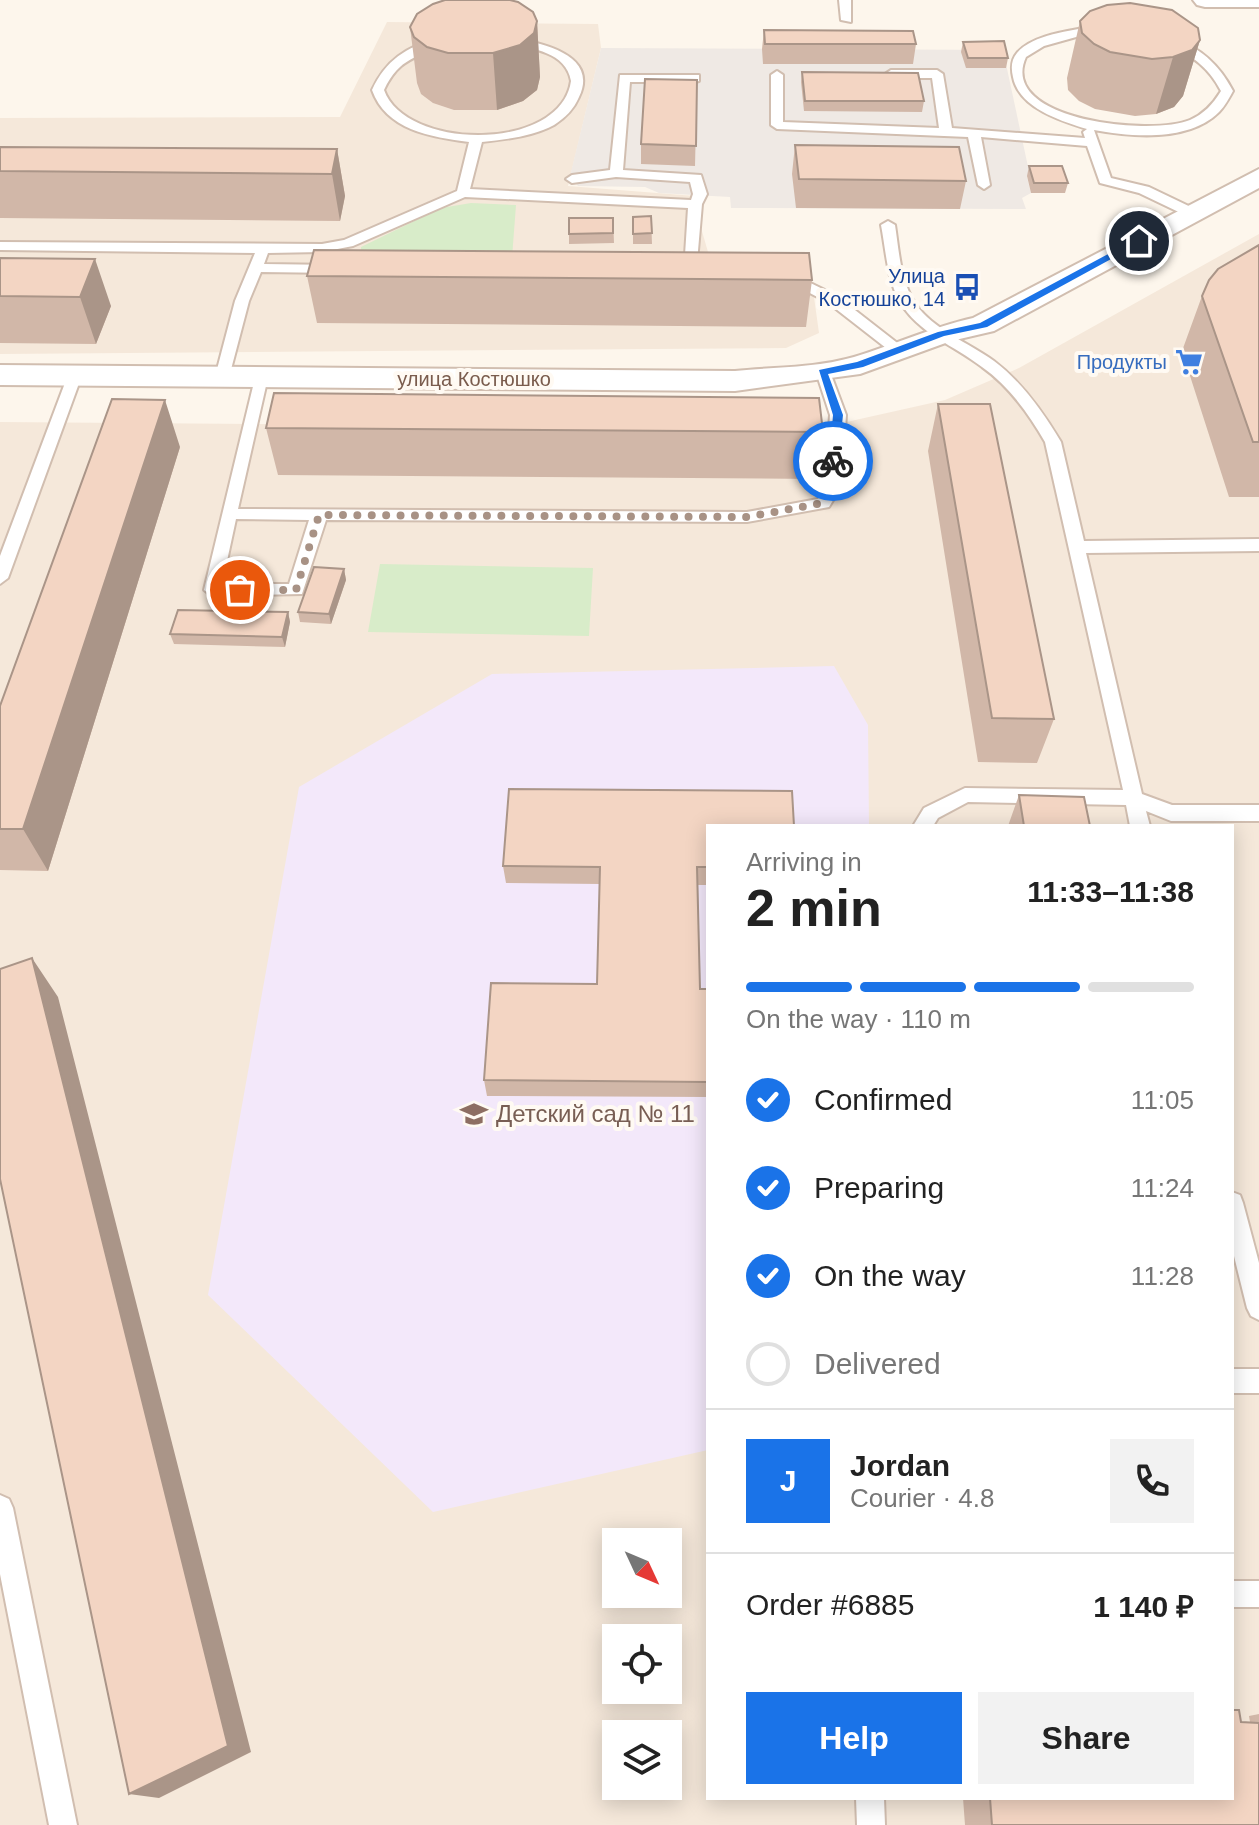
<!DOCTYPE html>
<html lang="en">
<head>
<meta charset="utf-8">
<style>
	body { margin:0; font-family:Helvetica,sans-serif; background:#f2f2f2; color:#222; height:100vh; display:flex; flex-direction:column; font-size:30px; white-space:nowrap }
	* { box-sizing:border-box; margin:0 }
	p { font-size:26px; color:#767676 }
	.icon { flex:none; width:44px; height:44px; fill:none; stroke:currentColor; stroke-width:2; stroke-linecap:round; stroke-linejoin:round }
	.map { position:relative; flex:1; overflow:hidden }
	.sheet { position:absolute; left:706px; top:824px; width:528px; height:976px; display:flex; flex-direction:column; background:#fff; border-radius:0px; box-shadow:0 4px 20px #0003 }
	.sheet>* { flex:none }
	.needle { width:52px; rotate:134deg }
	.fabs { position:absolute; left:602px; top:1528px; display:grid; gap:16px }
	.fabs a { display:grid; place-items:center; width:80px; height:80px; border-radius:0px; background:#fff; box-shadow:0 4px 20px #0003; font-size:40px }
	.pin { position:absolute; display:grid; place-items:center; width:68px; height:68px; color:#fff; margin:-34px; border:4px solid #fff; border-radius:50%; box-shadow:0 2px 8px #0007 }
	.courier { position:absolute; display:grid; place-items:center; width:80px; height:80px; margin:-40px; border:6px solid #1a73e8; border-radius:50%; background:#fff; color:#222; box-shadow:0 2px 10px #0007 }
	.overview em { font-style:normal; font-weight:600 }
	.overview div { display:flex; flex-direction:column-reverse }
	.overview { display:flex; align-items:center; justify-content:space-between; height:136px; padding:0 40px }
	h1 { font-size:52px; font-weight:600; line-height:60px }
	.bar { display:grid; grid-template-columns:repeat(4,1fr); gap:12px 8px; align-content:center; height:96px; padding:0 40px }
	.bar i { height:10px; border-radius:6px; background:#e0e0e0 }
	.bar .active { background:#1a73e8 }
	.bar p { grid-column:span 4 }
	.line { display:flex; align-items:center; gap:20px; padding:0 40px; border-top:2px solid #e0e0e0 }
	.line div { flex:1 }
	.round { display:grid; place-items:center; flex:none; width:84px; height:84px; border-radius:0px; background:#f2f2f2 }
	ol { padding:0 40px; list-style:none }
	li { display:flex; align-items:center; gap:24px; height:88px }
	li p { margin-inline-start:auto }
	li .icon { padding:8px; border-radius:50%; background:#1a73e8; color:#fff; stroke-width:4 }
	li:last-child { color:#767676 }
	li i { width:44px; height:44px; border:4px solid #e0e0e0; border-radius:50% }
	.action { display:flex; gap:16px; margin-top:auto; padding:16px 40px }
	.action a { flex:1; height:92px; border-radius:0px; background:#1a73e8; color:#fff; font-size:32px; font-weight:600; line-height:92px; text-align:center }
	.action a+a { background:#f2f2f2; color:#222 }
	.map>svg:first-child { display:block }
</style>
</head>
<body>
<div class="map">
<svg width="1259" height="1825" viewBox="0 0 1259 1825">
	<rect width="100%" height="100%" fill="#fdf6ec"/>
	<!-- residential -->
	<path fill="#f5e8da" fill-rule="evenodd" d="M387,22L598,24L601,48L568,186L695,196V207L708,252L808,254L819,333L786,348L0,354V118L340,117Z
		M1259,234V1825H0V422L777,428L833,425L945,400L1019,368ZM708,826H1232V1798H708ZM616,1542H668V1594H616ZM616,1638H668V1690H616ZM616,1734H668V1786H616Z"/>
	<!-- industrial -->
	<path fill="#efe9e4" d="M601,48L1003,50L1030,176L1027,177L1031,193L1022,198L1026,209L731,208L730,197L659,193L645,187L578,186L572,179L571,172Z"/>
	<!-- education -->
	<path fill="#f3e8fa" d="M834,666L868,725L869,826H708V1450L433,1512L208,1295L299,787L492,674Z"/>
	<!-- green -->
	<path fill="#d8ecc9" d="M471,203L516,205L512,258L361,257V247L441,208Z
		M380,564L593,568L589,636L368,632Z"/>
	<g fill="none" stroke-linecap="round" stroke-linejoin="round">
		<!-- lane casing -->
		<g stroke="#d1beb0" stroke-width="4">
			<path id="lane" d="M839,0H851V22L841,20Z
				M1094,26C1152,30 1204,34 1233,91C1229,98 1225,106 1219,112C1189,142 1132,137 1094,130L1111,178L1149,187L1197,210V216H1187L1139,193L1100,183L1087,146L981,137L990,185L984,189L978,185L968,137L777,129L771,125V75L777,71L783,75V122L939,128L932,78H891L885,74L891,70H937L943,74L952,128L1085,138L1083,132L1087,129C1061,121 1019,108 1013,77C1011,68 1011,60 1017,53C1033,34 1071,31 1094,26ZM1094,32C1144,37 1196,42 1221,91C1213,104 1204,114 1190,120C1152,136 997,121 1026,57L1044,46Z
				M513,38C542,43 599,55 579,97C574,109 565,118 554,125C532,137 506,139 482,142L470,189L691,200L693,194L690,182L616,177L572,183L566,179L572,175L610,170L620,75H699V81L695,82H630L623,170L701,175L707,194L702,204L696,274L684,271L688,208L465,197L353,246L322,252L268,253L264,264L336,265L343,269L336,273L261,272L249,301L229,377L222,382L215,377L235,301L255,253L0,250V242L322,244L344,240L457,191L469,142C431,137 386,130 372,90C386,60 406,47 437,39L443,42C417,60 400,56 384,90C406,151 561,152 571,81C566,52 533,49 509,43L507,41Z
				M888,221L895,225C899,250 900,280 915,303C933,330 968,342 994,361C1022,382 1043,412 1061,442L1084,541L1259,539V551L1086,553L1142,794L1172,805H1259V821H1171L1146,811L1150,826H1130L1126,805L968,802L938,818L933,826H913L924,808L965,788L1123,790L1045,442C1029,414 1009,386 982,367C955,346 918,333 900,302C887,279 886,251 881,225Z
				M788,272L837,296L905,349V355H895L827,302L783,279V273Z
				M823,367L830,372L846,415L841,487L829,507L747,522L326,520L302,594L212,596L204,590L256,374H266L268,377L238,509L747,512L818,499L825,487L830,415L816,372ZM236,519L309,520L289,584H222Z
				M75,370L82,375L8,578L0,584V556L68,375Z
				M1232,1192L1240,1195L1243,1203L1259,1263V1320L1251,1316L1247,1308L1232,1248Z
				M1232,1369H1259V1393H1232Z
				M0,1495L9,1499L13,1508L77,1825H49L0,1574Z
				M1232,1581H1259V1607H1232Z
				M856,1798H884L885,1825H857Z"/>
		</g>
		<!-- street casing -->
		<g stroke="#d1beb0" stroke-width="4">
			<path id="street" d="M1193,0H1259V7H1205L1197,5Z
				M1259,169V188L994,331L951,341L860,374L735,391L0,385V365L735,371C774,367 816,368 854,357C894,345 932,327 973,318Z"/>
		</g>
		<!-- lane -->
		<use href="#lane" fill="#fff" fill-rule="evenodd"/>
		<!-- street -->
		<use href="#street" fill="#fff" fill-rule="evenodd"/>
	</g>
	<!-- wall -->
	<path fill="#d1b7a8" d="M537,21L540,77L537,90L523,101L497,110H454L433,103L421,94L417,83L410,27Z
		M1080,21L1200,40L1183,96L1174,107L1156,114L1135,116L1095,109L1079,101L1068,90L1067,78Z
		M764,30L916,44L913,64H763L762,49Z
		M963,42L1008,58L1006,68H966L961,52Z
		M802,72L924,101L922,112L804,111L801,82Z
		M697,80L695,166L641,164V144Z
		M795,145L966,181L960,209L796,208L792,174Z
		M0,147L337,149L345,196L340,221L0,218Z
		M1029,166L1068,183L1065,193H1031L1027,176Z
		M651,216L652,244H633V217Z
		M569,218H613L614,243L569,244Z
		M1259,245V497H1229L1182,351L1202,296Z
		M0,258L111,306L96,344L0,343Z
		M307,276L812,280L806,327L317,323Z
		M938,404L1054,719L1037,763L978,762L928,451Z
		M266,428L823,432L816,479L278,475Z
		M180,447L48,871L0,870V706Z
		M344,569L346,580L331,624L300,622L298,612Z
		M288,612L290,622L285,647L174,644L170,634Z
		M1019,795L1090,826H1008Z
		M708,826V885H698L700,989H708V1097L487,1096L484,1080L597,984L600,884L506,883L503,866Z
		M1259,1714V1825H965L963,1798H1232L1241,1722H1250L1249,1716Z"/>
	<!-- shaded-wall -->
	<path fill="#aa9588" d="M537,21L540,77L537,90L523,101L497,110L493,53Z
		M1200,40L1183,96L1174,107L1156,114L1173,57Z
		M337,149L345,196L340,221L332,174Z
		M95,259L111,306L96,344L80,297Z
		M165,400L180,447L48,871L23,829Z
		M344,569L346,580L331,624L329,614Z
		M288,612L290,622L285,647L282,637Z
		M32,958L58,997L251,1752L159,1798L129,1794Z"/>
	<!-- building -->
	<path fill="#f3d5c3" stroke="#aa9588" stroke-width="2" d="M445,0H510L518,2L533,12L537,21L534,33L520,45L493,53H448L427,47L414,37L410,27L417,14L433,4Z
		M1130,3L1172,10L1198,28L1200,40L1192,50L1173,57L1152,59L1110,52L1094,44L1082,33L1080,21L1090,11L1107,5Z
		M764,30L913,31L916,44H765Z
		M1004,41L1008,58H968L963,42Z
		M802,72L918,73L924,101H805Z
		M645,79L697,80L696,146L641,144Z
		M795,145L959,147L966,181L799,179Z
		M0,147L337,149L332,174L0,171Z
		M1029,166H1062L1068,183H1034Z
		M651,216L652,233L633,234V217Z
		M569,218H613V233L569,234Z
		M1259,245V442H1253L1202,296L1209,280L1218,269Z
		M314,250L809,253L812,280L307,276Z
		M0,258L95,259L80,297L0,296Z
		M274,393L819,398L823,432L266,428Z
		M112,399L165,400L23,829H0V706Z
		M938,404H990L1054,719L992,718Z
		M314,567L344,569L329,614L298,612Z
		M178,610L288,612L282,637L170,634Z
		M509,789L792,791L794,826H708V867H697L700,989H708V1082L484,1080L491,983L597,984L600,867L503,866Z
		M1019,795L1084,797L1090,826H1024Z
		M32,958L228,1746L129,1794L0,1179V969Z
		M1232,1710H1239L1241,1722L1259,1723V1825H992L990,1798H1232Z"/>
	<!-- route -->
	<path fill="#1a73e8" d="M1136,239L1144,241L987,327L944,336L863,367L828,374L843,415L838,461L829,463L833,415L819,370L857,362L938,332L980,323Z"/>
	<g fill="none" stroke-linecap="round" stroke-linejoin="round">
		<!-- done -->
		<path stroke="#a89285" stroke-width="8" stroke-dasharray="0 14.4" d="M240,590H296L319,515L747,517L823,503L833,487V461"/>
	</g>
	<!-- icons -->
	<defs>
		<g id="bus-bare" transform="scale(2.16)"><path d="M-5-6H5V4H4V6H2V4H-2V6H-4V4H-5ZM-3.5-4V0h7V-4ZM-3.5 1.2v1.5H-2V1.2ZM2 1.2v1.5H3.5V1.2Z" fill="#1a4fb4" stroke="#fffaf3" stroke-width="2.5" paint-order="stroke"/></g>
		<g id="supermarket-bare" transform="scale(2.16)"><path d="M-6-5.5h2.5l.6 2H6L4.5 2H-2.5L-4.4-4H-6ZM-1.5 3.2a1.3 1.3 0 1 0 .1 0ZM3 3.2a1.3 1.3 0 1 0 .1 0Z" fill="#3f7fe0" stroke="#fffaf3" stroke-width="2.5" paint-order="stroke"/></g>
		<g id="school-bare" transform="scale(2.16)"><path d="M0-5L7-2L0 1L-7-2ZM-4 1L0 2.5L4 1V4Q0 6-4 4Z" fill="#8d6e63" stroke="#fffaf3" stroke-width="2.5" paint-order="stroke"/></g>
	</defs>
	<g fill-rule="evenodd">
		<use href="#bus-bare" x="967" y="287"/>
		<use href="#supermarket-bare" x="1189" y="362"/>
		<use href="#school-bare" x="474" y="1114"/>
	</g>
	<g text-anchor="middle" stroke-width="8" stroke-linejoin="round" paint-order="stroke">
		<!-- far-transit labels -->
		<g font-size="20" fill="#164399" stroke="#fffaf3" text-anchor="end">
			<text x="945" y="283">Улица<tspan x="945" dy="23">Костюшко, 14</tspan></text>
		</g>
		<!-- far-shop labels -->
		<g font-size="20" fill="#366cbe" stroke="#fffaf3" text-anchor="end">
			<text x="1167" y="369">Продукты</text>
		</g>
		<!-- far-street labels -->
		<g font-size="20" fill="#7a5c4d" stroke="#fffaf3">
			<text x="474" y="386">улица Костюшко</text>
		</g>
		<!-- education labels -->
		<g font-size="24" fill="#785e54" stroke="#fffaf3" text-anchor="start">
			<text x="496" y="1122">Детский сад № 11</text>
		</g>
	</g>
</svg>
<div class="fabs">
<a><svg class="needle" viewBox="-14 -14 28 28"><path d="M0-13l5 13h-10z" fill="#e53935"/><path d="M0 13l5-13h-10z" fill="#767676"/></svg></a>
<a><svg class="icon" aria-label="locate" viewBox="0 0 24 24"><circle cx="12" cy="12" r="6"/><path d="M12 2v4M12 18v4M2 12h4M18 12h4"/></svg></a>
<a><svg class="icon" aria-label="layers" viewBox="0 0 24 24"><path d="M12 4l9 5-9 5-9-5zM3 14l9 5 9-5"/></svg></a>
</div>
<div class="pin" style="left:240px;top:590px;background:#ea580c"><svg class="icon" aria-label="bag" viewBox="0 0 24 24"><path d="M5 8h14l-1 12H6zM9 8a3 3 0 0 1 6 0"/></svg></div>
<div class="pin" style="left:1139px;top:241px;background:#1f2937"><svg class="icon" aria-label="home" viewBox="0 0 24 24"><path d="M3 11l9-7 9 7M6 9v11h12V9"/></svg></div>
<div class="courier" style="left:833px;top:461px"><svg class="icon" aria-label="bike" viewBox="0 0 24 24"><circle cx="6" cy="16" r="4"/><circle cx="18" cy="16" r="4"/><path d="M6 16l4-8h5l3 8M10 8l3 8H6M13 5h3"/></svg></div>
<section class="sheet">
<div class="overview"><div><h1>2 min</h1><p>Arriving in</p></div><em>11:33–11:38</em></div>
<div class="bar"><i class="active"></i><i class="active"></i><i class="active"></i><i></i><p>On the way · 110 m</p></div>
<ol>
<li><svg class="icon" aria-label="check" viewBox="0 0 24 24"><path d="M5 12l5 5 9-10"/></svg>Confirmed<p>11:05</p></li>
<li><svg class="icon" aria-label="check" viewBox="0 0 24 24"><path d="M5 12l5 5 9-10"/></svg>Preparing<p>11:24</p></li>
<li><svg class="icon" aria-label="check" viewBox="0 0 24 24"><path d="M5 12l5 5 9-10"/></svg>On the way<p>11:28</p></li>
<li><i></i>Delivered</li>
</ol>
<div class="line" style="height:144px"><b class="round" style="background:#1a73e8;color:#fff">J</b><div><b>Jordan</b><p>Courier · 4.8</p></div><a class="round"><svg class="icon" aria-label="phone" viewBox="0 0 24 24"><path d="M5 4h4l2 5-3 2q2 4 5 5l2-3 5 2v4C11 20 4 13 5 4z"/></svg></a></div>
<div class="line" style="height:104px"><div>Order #6885</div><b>1 140 ₽</b></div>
<div class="action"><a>Help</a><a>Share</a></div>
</section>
</div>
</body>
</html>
